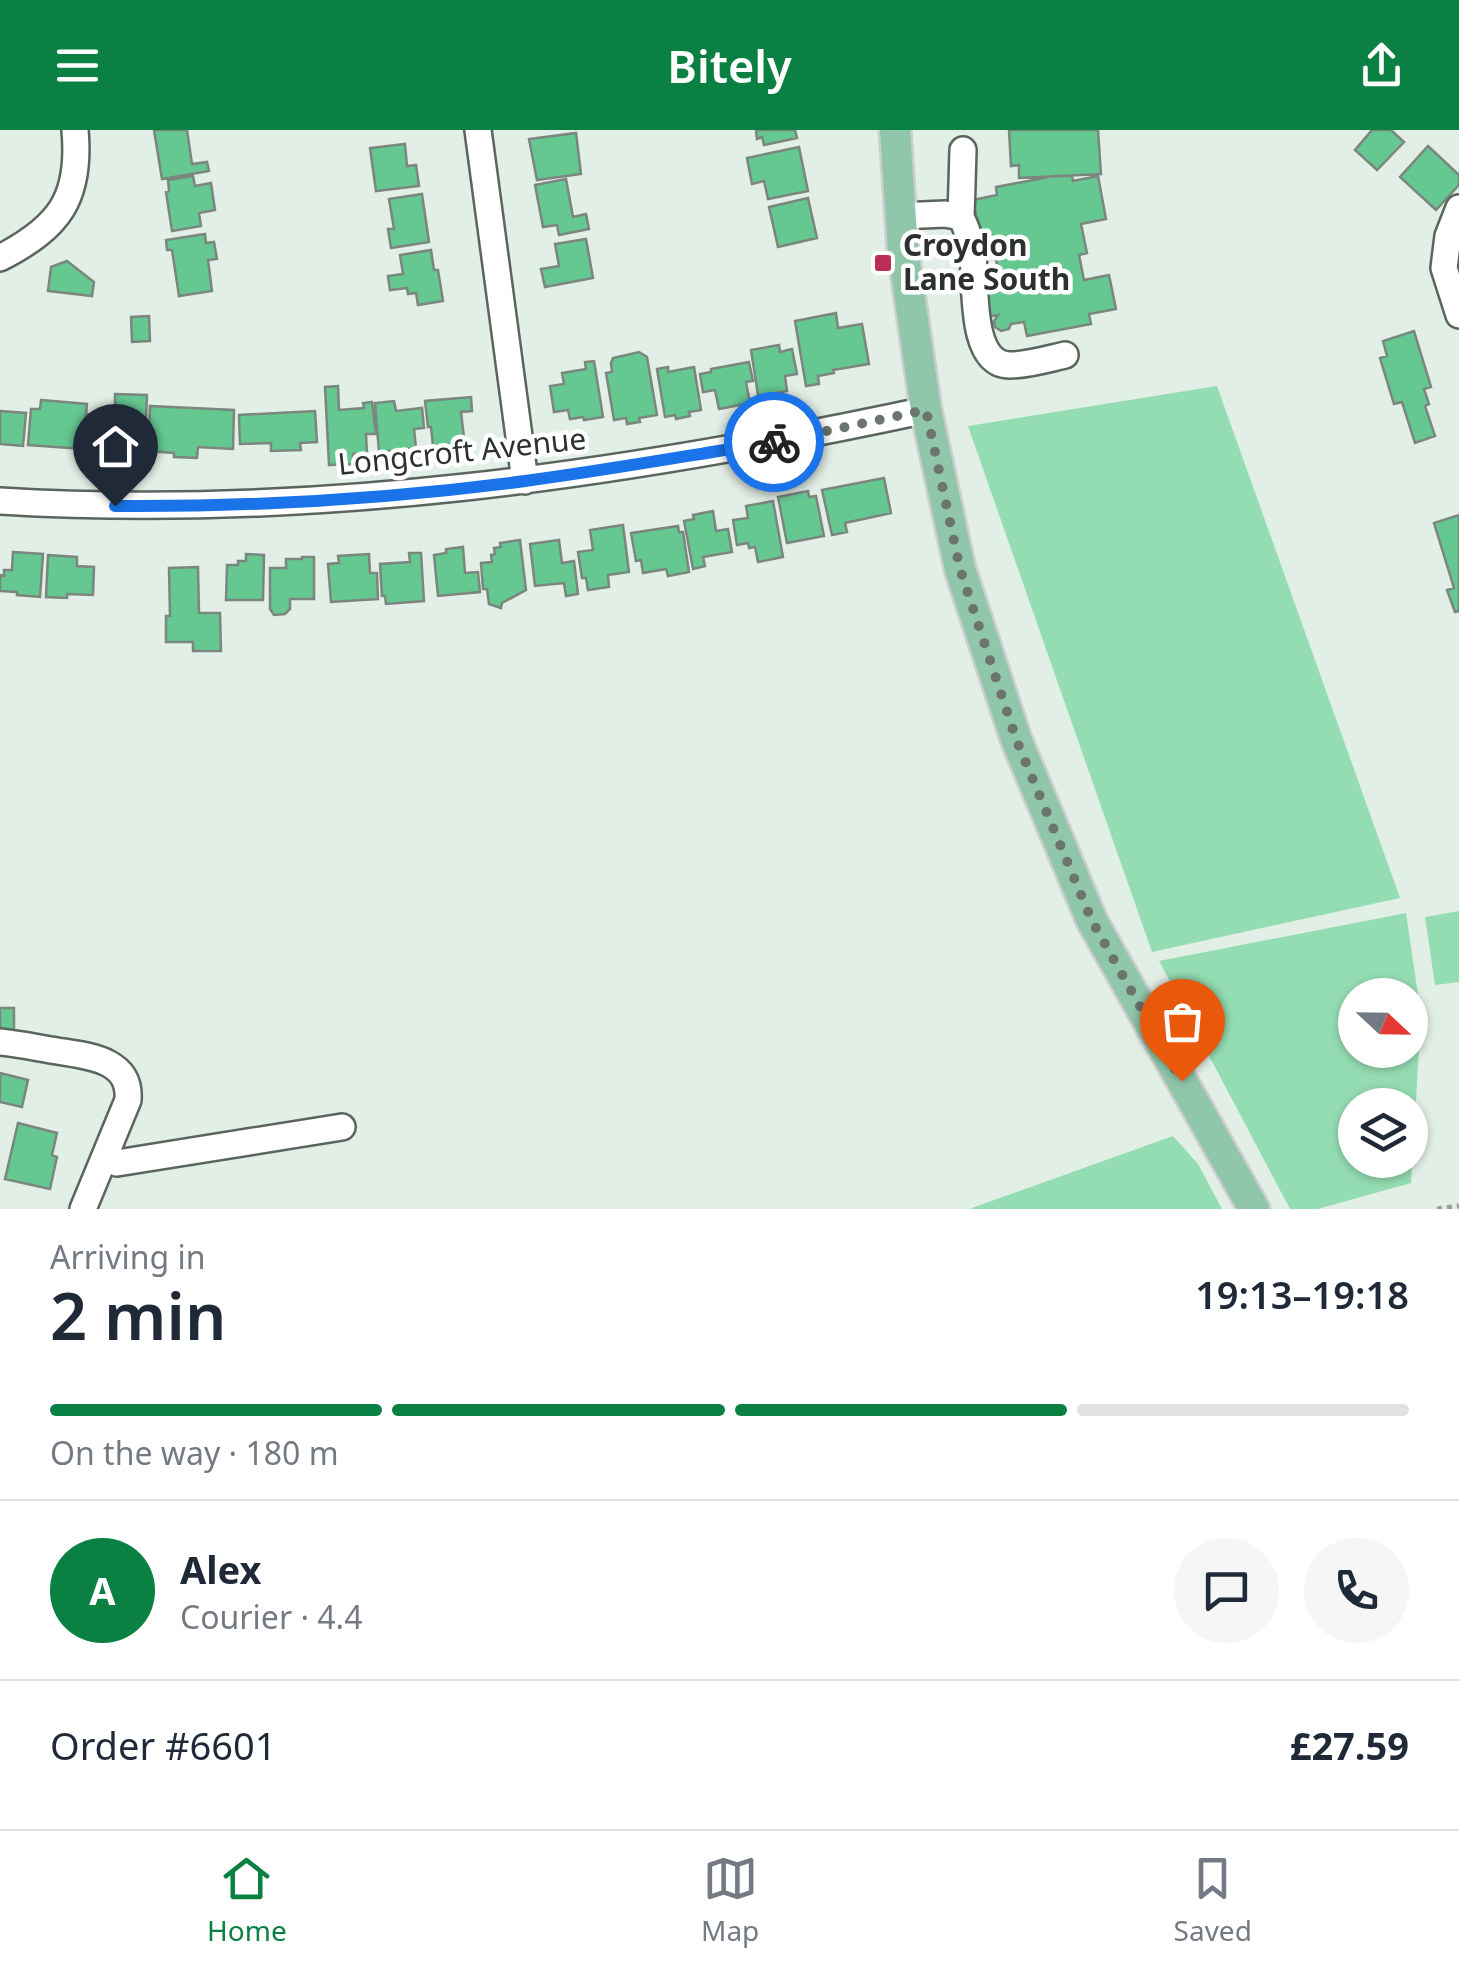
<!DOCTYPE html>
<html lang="en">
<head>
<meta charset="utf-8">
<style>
	body { margin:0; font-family:"Noto Sans",sans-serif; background:#f6f6f7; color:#1f2937; height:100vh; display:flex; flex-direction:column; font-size:38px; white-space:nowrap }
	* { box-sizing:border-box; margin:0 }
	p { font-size:32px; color:#747a83 }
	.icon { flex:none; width:55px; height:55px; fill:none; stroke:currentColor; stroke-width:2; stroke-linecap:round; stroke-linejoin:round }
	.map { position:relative; height:1079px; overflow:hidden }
	.sheet { display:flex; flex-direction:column; background:#fff; flex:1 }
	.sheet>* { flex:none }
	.needle { width:65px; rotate:112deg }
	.fabs { position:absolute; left:1338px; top:848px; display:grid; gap:20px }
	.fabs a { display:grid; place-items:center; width:90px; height:90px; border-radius:50%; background:#fff; box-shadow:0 2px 8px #0004; font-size:50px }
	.pin { position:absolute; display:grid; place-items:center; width:85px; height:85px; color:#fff; margin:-102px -42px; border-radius:50% 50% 50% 0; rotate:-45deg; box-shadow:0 0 10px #0007 }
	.pin .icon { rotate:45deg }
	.courier { position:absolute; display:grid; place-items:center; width:100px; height:100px; margin:-50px; border:8px solid #1a73e8; border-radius:50%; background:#fff; color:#222; box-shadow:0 2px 12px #0007 }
	.overview em { font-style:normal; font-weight:600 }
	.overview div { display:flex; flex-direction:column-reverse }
	.overview { display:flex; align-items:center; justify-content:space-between; height:170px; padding:0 50px }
	h1 { font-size:65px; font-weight:600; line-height:75px }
	.bar { display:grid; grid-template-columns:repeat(4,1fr); gap:15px 10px; align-content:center; height:120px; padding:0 50px }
	.bar i { height:12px; border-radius:8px; background:#e0e1e3 }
	.bar .active { background:#0b8043 }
	.bar p { grid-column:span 4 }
	.line { display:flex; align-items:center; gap:25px; padding:0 50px; border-top:2px solid #e0e1e3 }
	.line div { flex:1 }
	.round { display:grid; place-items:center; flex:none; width:105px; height:105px; border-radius:52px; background:#f6f6f7 }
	header { display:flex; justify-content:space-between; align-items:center; height:130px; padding:0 50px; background:#0b8043; color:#fff; font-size:45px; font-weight:600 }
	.menu { display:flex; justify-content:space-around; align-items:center; height:140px; border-top:2px solid #e0e1e3; background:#fff; font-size:28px; color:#747a83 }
	.menu a { display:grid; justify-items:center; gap:5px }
	.menu .active { color:#0b8043 }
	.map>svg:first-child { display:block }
</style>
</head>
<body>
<header><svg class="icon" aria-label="menu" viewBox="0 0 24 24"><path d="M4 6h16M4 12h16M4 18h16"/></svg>Bitely<svg class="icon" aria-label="share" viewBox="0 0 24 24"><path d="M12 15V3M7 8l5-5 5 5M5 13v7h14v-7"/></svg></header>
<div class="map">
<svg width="1459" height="1079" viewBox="0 0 1459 1079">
	<rect width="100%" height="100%" fill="#e2efe6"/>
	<!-- green -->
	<path fill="#94ddb2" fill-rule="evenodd" d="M1217,256L1400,768L1152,822L968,296Z
		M1459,781V852L1435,855L1425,787Z
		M1406,783L1421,885L1411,1053L1318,1079H1290L1159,831ZM1410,865V920H1355V865ZM1410,975V1030H1355V975Z
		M1173,1006L1198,1034L1222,1079H969Z"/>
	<!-- building -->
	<path fill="#65c891" stroke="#7b867f" stroke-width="2.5" d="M154,0H187L192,34L207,32L209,41L162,49Z
		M756,0H795L797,8L764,15L762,7L757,9Z
		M1009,0H1098L1101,44L1019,48V35L1011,36Z
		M1372,0H1391L1404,12L1377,40L1355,20Z
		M576,3L581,44L537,50L529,9Z
		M405,14L407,36L416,35L419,56L376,61L370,18Z
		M1428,16L1459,45V55L1436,80L1400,47Z
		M799,17L808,61L768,69L764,51L752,54L747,28Z
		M193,46L195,56L211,53L215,80L199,83L201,96L172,101L166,62L169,61L168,50Z
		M1054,46H1072L1073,51L1098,46L1106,89L1081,94L1087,123L1079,125L1084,150L1109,145L1116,179L1089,184L1091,194L1027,206L1024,192L1011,194L1009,199L1001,201L995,197L994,191L998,185L987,187L982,158L1001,155L993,114L982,116L973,70L997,65L996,57Z
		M566,49L573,87L586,84L589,99L559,105L557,95L543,97L535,55Z
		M422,64L429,112L391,118L388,99H394L389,69Z
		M808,68L817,108L778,117L769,77Z
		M205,104L206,113L214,112L217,129L208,130L212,161L179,166L172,120H167L166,110Z
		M586,109L593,148L545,157L541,139L559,136L555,114Z
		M431,120L434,140H438L443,171L418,175L416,163L408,164L407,158L390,160L388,146L403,144L400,125Z
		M67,131L94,152L92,166L48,161L51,137Z
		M836,183L838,198L862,194L869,234L833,240L834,243L818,246L819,254L806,256L795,191Z
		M149,186L150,211L132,212L131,187Z
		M1414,201L1431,257L1424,259L1429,274L1425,276L1435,306L1415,313L1402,272L1394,274L1380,228L1387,226L1383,211Z
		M779,215L780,222L792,219L797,244L785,246L787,261L776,263V268L759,271L751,220Z
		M639,222L647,227L657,285L639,288L640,292L627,294L626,288L614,290L606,243L612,242L611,233L613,228Z
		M594,231L603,287L584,290L583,287L570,289L568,280L554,282L550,256L564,254L562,243L586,239L585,232Z
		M749,232L753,251L746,252L750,273L719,279L715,260L703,262L700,244L711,242V239Z
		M668,237V242L694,237L701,280L689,282L690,286L676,289L675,285L665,287L657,239Z
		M338,256L339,280L364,278L363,273L372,272L376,304H366L367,324H353V334L329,335L325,257Z
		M115,264L147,265L145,320L87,318L88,284L115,285Z
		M471,267L472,281L461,282L464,308L455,309L456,314L433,316L431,297H428L425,271Z
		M41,270L87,274L83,319L28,315L31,279H40Z
		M394,271L396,281L422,278L424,298L414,299L416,318L405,319L406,324L389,326V321L379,322L375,273Z
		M150,276L234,280L233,319L198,317L197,328L174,327V323L148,321Z
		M0,281L26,283L23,316L0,314Z
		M315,281L317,312L300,313L301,320L271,321V313L240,314L239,285Z
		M884,348L891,383L845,393L847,402L832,405L822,360Z
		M808,361L809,367L816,366L824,406L787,413L778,367Z
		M773,371L783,427L758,432L755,417L749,418L748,413L737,415L733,390L748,388L746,376Z
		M713,381L716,401L728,399L732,422L703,427L705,436L693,439L684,391L694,389L693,385Z
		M1459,385V481L1455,482L1447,460L1454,458L1434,393Z
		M623,395L629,442L608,445L609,457L588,460L586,448H582L578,422L593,420L590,400Z
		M678,396L679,402H683L689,442L668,446L666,439L643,443L641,430L636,431L631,403Z
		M520,410L526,460L502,473L501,478L489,474L487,459H483L481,433L492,432L491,425L495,424L494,418L501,417L500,413Z
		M559,410L562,433L574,431L578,464L566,466L564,453L535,456L530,414Z
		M463,417L465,443L478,442L480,462L438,466L434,425L446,423V419Z
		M13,422L43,424L40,467L17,465V462L0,461V445L4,446V440H12Z
		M409,423H421L424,471L386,474L385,466H382L380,434L410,432Z
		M246,424L264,425L263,470H226L227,435H238V431H246Z
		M369,424L370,443H377L378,469L331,472L328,434L339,433L338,426Z
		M48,425L77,427V436L94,437L93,465L67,464V468L46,467Z
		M302,427H314V469H290V479L285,484L274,485L270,479V438H286V429H302Z
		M198,437L199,483H220L221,521H193V512H166V486H170L169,438Z
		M0,878H14V901H0Z
		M0,943L28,950L22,977L0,972Z
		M18,993L57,1003L52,1025L57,1027L50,1059L5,1049Z"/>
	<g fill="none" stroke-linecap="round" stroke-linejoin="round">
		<!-- minor casing -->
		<g stroke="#5a655d" stroke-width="30">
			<path id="minor" d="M478,0L525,351
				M1459,78L1448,106L1444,138L1459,185
				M900,86L945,84L961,87C967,99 971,111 973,125C976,152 969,236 1010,235C1028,235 1048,229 1065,225
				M961,87L963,20
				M0,128C60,97 81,68 75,0
				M0,371C311,390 622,345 926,280
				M0,912C19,914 38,918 57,921C88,926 131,929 128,970L83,1079
				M104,1028L117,1033L342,997"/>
		</g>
		<!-- major casing -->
		<g stroke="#cdcecd" stroke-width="35">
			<path id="major" d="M895,0L903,121L926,280L960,439L1016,609L1092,791L1254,1079"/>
		</g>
		<!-- path -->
		<path stroke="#959e97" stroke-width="5" stroke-dasharray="5 5" stroke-linecap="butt" d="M1437,1079L1459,1076"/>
		<!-- minor -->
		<use href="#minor" stroke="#fff" stroke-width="25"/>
		<!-- major -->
		<use href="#major" stroke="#90c6a9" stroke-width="30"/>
	</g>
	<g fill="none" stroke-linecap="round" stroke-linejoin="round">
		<!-- done -->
		<path stroke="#6c746e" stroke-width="10" stroke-dasharray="0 18" d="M774,312L926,280L960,439L1016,609L1092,791L1182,951"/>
		<!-- route -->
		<path stroke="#1a73e8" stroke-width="12" d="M115,376C252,377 389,369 525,351C608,340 691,325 774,312"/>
	</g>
	<!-- markers -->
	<rect fill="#bc2e5a" stroke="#fff" stroke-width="4" x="873" y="123" width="20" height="20" rx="5"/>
	<g text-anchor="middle" stroke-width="9" stroke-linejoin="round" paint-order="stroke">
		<!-- poi labels -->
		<g font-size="30" font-weight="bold" fill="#2d312e" stroke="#fff" text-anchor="start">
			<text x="903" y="126">Croydon<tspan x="903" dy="34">Lane South</tspan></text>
		</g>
		<!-- street labels -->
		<g font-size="30" fill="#2d312e" stroke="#fff">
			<text transform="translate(462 322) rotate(-6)" y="10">Longcroft Avenue</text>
		</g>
	</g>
</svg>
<div class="fabs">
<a><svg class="needle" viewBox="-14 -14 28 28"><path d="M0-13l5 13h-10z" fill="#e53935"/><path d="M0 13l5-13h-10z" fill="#747a83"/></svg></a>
<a><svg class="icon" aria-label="layers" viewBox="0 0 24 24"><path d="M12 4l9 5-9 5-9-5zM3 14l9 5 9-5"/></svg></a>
</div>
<div class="pin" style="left:1182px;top:951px;background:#ea580c"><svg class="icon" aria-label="bag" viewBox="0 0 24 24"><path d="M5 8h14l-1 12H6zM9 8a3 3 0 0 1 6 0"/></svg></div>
<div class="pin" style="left:115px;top:376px;background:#1f2937"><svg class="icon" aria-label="home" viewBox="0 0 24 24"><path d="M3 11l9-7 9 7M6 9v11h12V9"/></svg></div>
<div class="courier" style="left:774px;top:312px"><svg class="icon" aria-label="bike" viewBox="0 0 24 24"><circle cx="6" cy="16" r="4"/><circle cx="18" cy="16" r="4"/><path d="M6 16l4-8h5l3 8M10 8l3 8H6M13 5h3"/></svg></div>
</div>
<section class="sheet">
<div class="overview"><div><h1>2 min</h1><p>Arriving in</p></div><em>19:13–19:18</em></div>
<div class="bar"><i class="active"></i><i class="active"></i><i class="active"></i><i></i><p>On the way · 180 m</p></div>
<div class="line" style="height:180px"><b class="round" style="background:#0b8043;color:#fff">A</b><div><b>Alex</b><p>Courier · 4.4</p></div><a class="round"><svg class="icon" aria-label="chat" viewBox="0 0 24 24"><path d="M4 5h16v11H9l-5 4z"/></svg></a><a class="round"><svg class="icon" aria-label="phone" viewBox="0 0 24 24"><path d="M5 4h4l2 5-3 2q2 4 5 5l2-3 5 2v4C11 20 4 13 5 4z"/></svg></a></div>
<div class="line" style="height:130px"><div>Order #6601</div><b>£27.59</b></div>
</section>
<nav class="menu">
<a class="active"><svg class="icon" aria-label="home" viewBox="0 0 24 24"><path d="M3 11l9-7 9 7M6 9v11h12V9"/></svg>Home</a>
<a><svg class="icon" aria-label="map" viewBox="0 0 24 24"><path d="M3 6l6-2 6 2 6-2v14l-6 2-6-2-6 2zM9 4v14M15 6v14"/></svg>Map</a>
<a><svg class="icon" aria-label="saved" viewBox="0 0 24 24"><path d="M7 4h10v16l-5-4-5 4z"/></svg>Saved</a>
</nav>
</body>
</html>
